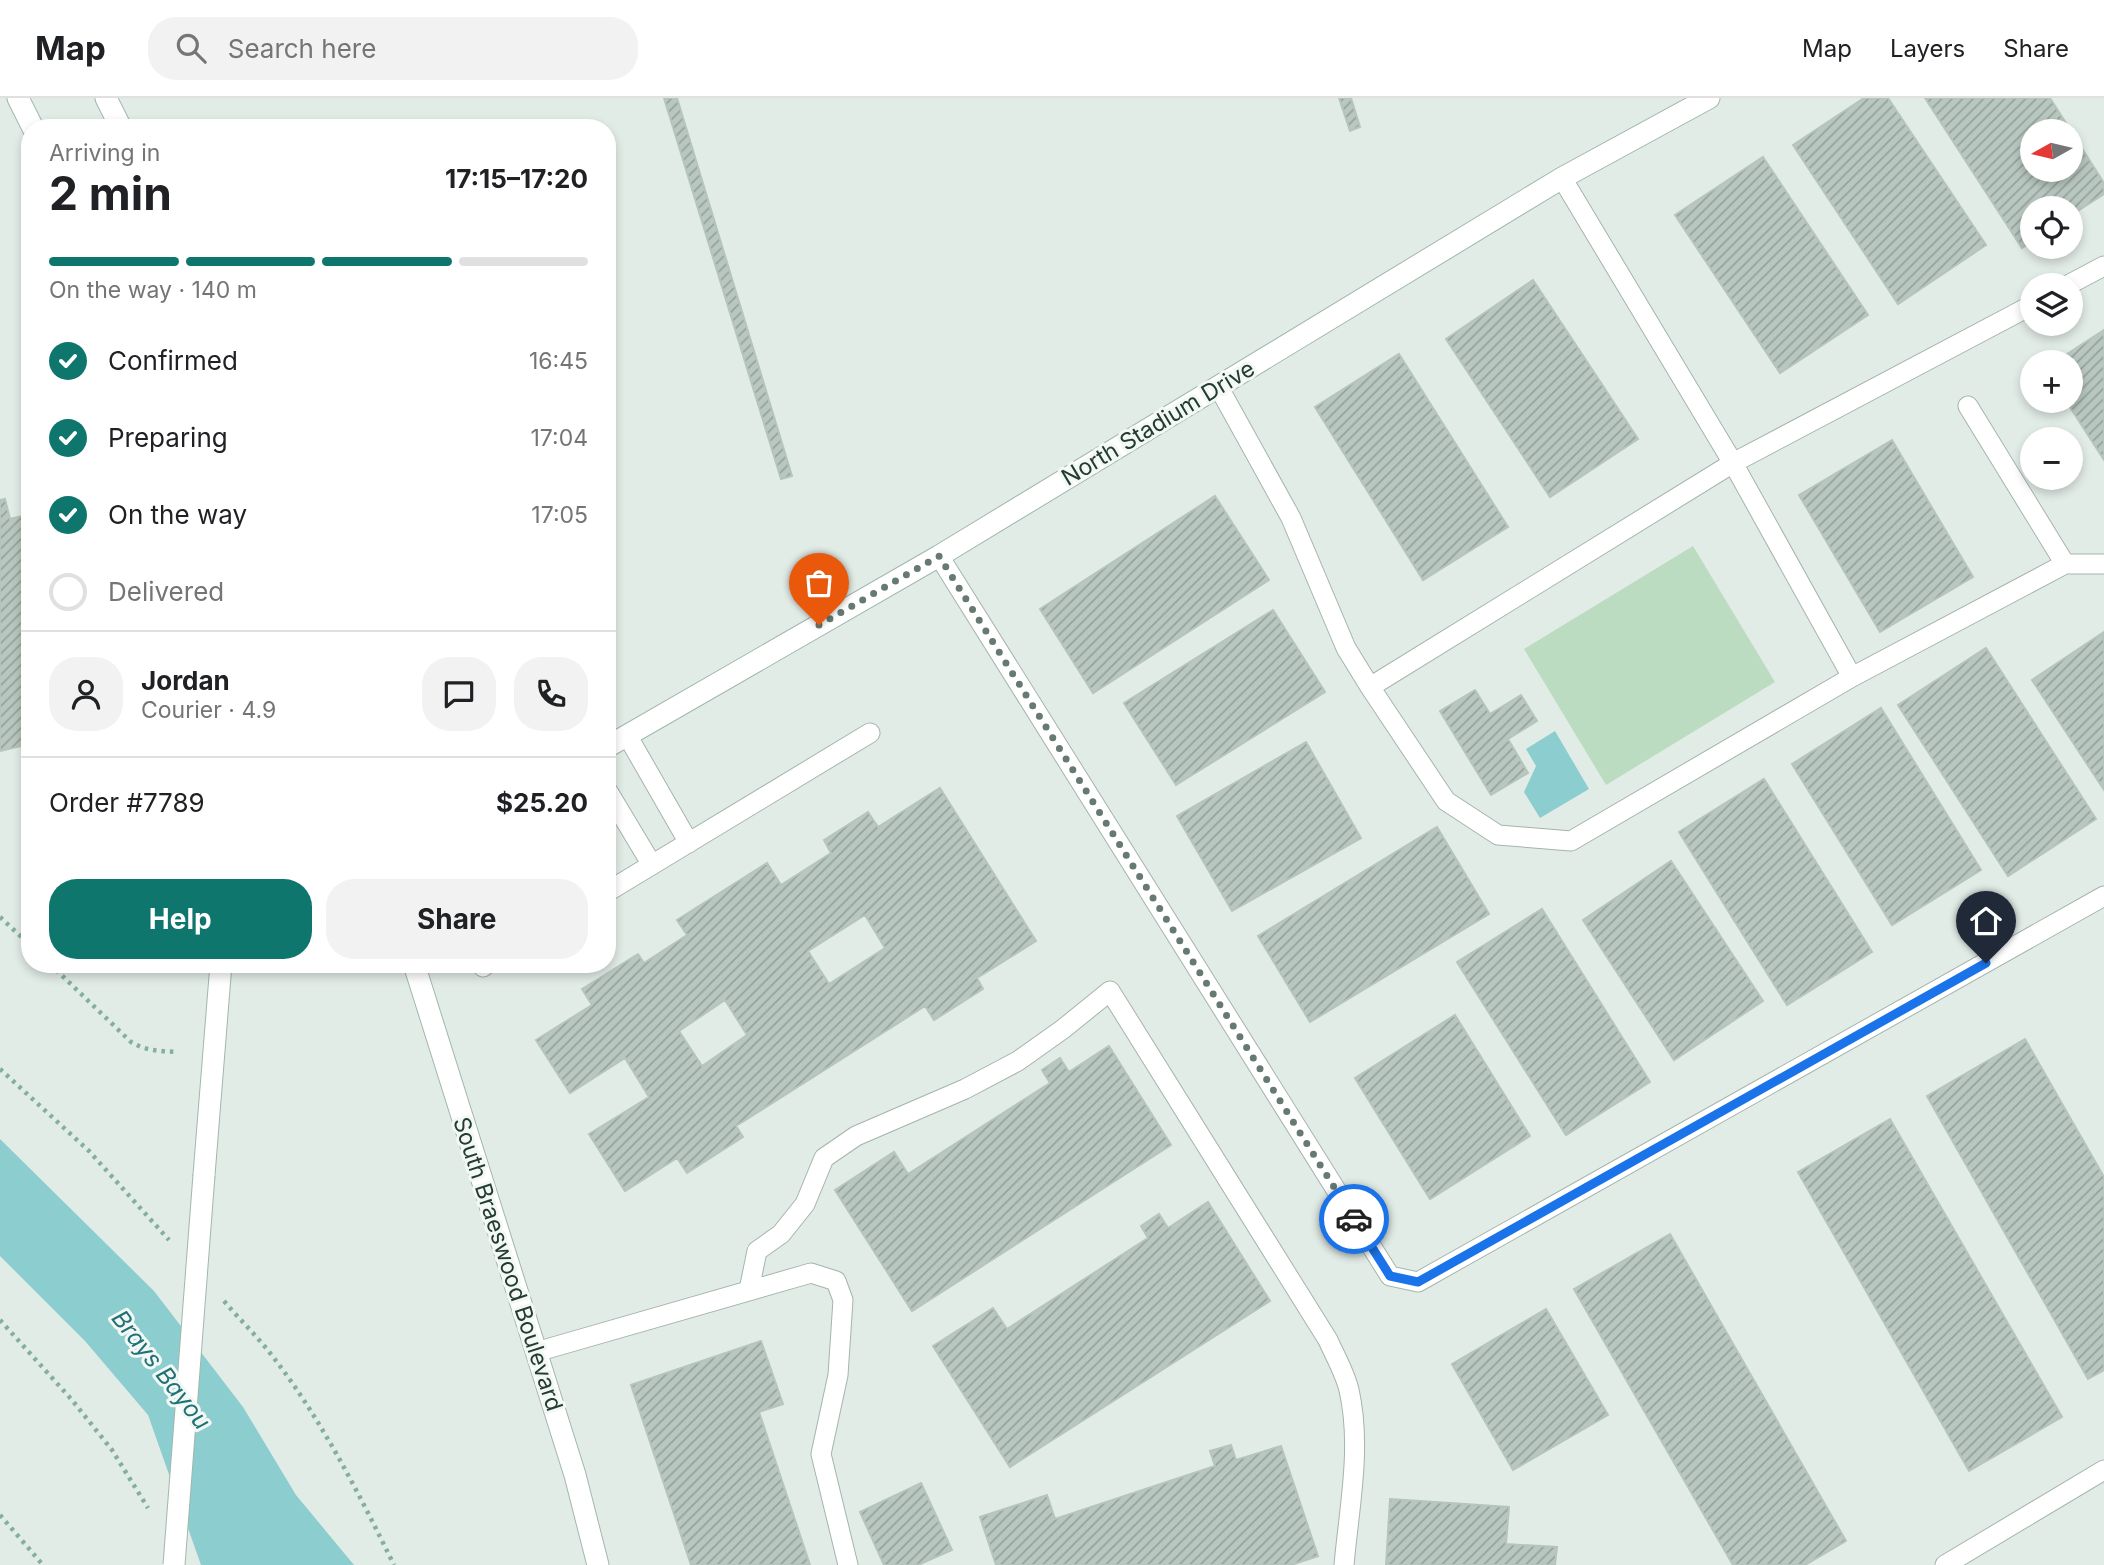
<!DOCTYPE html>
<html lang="en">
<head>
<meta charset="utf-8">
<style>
	body { margin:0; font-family:Inter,sans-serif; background:#f2f2f2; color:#202124; height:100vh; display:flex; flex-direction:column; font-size:26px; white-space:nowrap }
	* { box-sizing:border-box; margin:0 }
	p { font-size:23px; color:#757577 }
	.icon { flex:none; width:38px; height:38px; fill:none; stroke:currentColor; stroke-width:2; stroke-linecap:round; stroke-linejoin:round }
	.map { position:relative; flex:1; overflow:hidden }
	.details { position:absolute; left:21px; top:21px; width:595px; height:854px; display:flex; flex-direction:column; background:#fff; border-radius:28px; box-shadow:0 4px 10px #0003 }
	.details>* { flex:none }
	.needle { width:46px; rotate:262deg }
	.fabs { position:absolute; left:2020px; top:21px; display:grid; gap:14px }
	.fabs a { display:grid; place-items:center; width:63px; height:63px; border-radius:50%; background:#fff; box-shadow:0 4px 10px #0003; font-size:35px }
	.pin { position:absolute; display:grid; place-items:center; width:60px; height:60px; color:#fff; margin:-72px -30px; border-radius:50% 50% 50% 0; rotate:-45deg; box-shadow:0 0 7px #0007 }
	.pin .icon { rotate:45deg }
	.courier { position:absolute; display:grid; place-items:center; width:70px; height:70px; margin:-35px; border:5px solid #1a73e8; border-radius:50%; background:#fff; color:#222; box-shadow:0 2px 9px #0007 }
	.overview em { font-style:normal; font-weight:700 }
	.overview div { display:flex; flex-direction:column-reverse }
	.overview { display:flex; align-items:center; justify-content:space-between; height:119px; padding:0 28px }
	h1 { font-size:46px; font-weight:700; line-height:52px }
	.bar { display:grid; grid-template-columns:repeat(4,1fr); gap:10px 7px; align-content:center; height:84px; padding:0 28px }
	.bar i { height:9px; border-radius:5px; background:#e0e0e0 }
	.bar .current { background:#0f766e }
	.bar p { grid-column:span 4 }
	.line { display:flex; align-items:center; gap:18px; padding:0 28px; border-top:2px solid #e0e0e0 }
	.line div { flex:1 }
	.round { display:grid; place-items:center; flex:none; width:74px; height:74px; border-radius:28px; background:#f2f2f2 }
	ol { padding:0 28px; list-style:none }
	li { display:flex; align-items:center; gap:21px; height:77px }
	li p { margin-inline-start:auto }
	li .icon { padding:7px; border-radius:50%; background:#0f766e; color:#fff; stroke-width:4 }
	li:last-child { color:#757577 }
	li i { width:38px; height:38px; border:4px solid #e0e0e0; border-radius:50% }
	.action { display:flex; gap:14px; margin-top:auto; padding:14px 28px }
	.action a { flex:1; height:80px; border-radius:28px; background:#0f766e; color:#fff; font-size:28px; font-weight:700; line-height:80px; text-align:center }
	.action a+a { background:#f2f2f2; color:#202124 }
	header { display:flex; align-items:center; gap:42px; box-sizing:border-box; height:98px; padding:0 35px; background:#fff; border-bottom:2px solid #e0e0e0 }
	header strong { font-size:33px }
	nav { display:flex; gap:38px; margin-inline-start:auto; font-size:24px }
	.search { width:490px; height:63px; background:#f2f2f2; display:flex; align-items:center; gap:18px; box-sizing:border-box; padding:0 24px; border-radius:28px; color:#757577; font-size:26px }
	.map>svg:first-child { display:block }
</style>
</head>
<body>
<header>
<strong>Map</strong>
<div class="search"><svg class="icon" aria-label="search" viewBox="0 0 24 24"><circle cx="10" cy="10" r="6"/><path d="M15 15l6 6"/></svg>Search here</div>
<nav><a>Map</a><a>Layers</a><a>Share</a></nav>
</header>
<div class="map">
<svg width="2104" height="1467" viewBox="0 0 2104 1467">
	<defs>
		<pattern id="building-hatch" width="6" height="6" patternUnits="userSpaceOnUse" patternTransform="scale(1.75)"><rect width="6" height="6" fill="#b8c7bf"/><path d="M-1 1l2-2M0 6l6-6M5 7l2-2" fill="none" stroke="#95a39c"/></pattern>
	</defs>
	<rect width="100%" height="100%" fill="#e2ece6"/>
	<!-- grass -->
	<path fill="#bcdcc1" d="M1693,448L1775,584L1606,687L1524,551Z"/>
	<!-- water -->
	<path fill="#8ccdcf" d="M1555,633L1589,691L1540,720L1524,694L1536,668L1526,651Z
		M0,1041L154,1193L243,1309L296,1397L354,1467H201L148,1317L85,1243L0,1158Z"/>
	<!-- building -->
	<path fill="url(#building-hatch)" stroke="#b5c5bd" stroke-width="2" fill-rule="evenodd" d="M664,0H677L792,378L781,381Z
		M1339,0H1351L1360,29L1350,33Z
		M1864,0H1888L1986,147L1898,206L1793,47Z
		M1925,0H2050L2104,85V96L2070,118V110H2032V143L2022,150ZM2032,33H2070V72H2032Z
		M1763,59L1868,217L1780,275L1675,117Z
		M1533,182L1638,341L1550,399L1446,241Z
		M2104,232V362L2066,303H2070V264H2055Z
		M1399,256L1508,429L1423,482L1315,309Z
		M1892,342L1973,479L1880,534L1799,397Z
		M1215,398L1269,482L1093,595L1040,511Z
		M5,401L10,421L30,416V646L0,653V402Z
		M1273,512L1325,594L1176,687L1124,605Z
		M2104,534V692L2032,582Z
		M1986,550L2096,721L2008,778L1898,607Z
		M1475,592L1490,616L1521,597L1537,623L1508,641L1528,675L1491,697L1440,613Z
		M1881,610L1981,772L1892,827L1792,666Z
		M1306,644L1361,740L1232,813L1177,718Z
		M1764,681L1872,854L1787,907L1679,734Z
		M940,690L1036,843L977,880L983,891L934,922L925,908L736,1028L743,1039L687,1075L677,1060L625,1093L589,1036L649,999L625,960L570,995L536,942L592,907L582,891L638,856L644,865L687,837L677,822L767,765L781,787L831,755L824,742L868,714L878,729ZM865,817L885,850L829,886L808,853ZM725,902L747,937L702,968L679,933Z
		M1437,729L1489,816L1310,924L1258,838Z
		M1671,763L1763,903L1674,962L1583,822Z
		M1542,811L1650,984L1566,1037L1457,864Z
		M1455,917L1530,1038L1430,1101L1355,980Z
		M2025,941L2104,1079V1272L2088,1281L1927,998Z
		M1109,948L1171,1047L912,1213L835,1092L894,1054L908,1076L1050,985L1042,972L1060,960L1069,974Z
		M1890,1021L2062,1319L1969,1373L1798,1074Z
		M1208,1104L1270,1203L1010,1369L933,1248L993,1210L1007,1231L1148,1140L1141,1128L1159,1116L1168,1130Z
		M1670,1136L1846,1443L1805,1467H1733L1574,1191Z
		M1546,1211L1608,1317L1513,1372L1452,1266Z
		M761,1243L783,1306L759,1314L810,1467H691L631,1287Z
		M1231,1347L1236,1362L1281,1348L1318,1458L1291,1467H996L980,1419L1047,1397L1055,1421L1215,1368L1210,1353Z
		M921,1385L952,1452L918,1467H884L860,1414Z
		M1390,1401L1509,1409L1506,1446L1557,1449L1555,1467H1386Z"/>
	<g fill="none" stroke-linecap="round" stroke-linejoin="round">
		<!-- lane casing -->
		<g stroke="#a5b4ad" stroke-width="21">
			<path id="lane" d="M1562,80L1733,365L1852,579
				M2068,187L2104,168
				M2032,207L1733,365L1370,589L1446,703L1498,737L1571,743L1852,579L2065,466H2104
				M1218,288L1291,420L1346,550L1370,589
				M1968,308L2065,466
				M939,458L1390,1178L1418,1184L2104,798
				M627,637L689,745
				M607,692L652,767
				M607,794L870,635
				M483,869L487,866
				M749,1192L757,1153L781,1136L805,1106L824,1060L856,1038L965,991L1018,963L1063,931L1110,893L1328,1242C1335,1258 1345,1275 1349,1292C1362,1349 1349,1410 1344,1467
				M536,1254L811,1175L836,1183L843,1202L838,1277L821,1356L848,1467
				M1945,1467L2104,1372"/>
		</g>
		<!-- secondary casing -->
		<g stroke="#a1b7ad" stroke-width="23">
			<path id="secondary" d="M18,0L33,30
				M106,0L121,30
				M607,649L939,458L1562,80L1709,0
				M414,866L575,1377L598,1467
				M204,1077L221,866"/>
		</g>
		<!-- path -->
		<path stroke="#84af9c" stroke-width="4.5" stroke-dasharray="3.5 5" stroke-linecap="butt" d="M0,819L30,847
			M50,866L131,944C146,953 160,953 177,954
			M0,971L89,1053L169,1142
			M224,1203C239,1221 256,1237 270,1255C321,1320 358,1394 394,1467
			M0,1222L72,1302L112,1352L148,1410
			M0,1417L43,1467"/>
		<!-- lane -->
		<use href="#lane" stroke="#fff" stroke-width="19"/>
		<!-- secondary -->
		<use href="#secondary" stroke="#fff" stroke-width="21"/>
		<!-- secondary-bridge casing -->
		<g stroke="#a1b7ad" stroke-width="23" stroke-linecap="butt">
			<path id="secondary-bridge" d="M174,1467L204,1077"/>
		</g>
		<!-- secondary-bridge -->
		<use href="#secondary-bridge" stroke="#fff" stroke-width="21"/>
	</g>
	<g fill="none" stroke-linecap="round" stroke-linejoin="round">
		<!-- done -->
		<path stroke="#667a72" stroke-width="7" stroke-dasharray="0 12.6" d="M819,527L939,458L1354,1121"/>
		<!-- route -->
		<path stroke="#1a73e8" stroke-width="9" d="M1354,1121L1390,1178L1418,1184L1986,865"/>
	</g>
	<g text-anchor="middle" stroke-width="6" stroke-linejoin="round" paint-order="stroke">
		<!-- street labels -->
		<g font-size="23" fill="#233c33" stroke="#f3f8f5">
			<text transform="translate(1158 325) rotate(-31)" y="8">North Stadium Drive</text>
			<text transform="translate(508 1166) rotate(72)" y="8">South Braeswood Boulevard</text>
		</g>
		<!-- water labels -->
		<g font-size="24" font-style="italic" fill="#1e7277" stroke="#f3f8f5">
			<text transform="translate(161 1272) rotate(52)" y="8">Brays Bayou</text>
		</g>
	</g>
</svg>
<div class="fabs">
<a><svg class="needle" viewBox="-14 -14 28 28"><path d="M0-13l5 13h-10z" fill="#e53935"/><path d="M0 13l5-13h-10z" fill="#757577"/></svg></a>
<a><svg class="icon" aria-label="locate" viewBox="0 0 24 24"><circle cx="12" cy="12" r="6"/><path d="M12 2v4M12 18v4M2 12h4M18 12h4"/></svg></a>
<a><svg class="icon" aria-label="layers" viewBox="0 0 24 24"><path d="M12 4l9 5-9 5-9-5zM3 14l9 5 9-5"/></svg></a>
<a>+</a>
<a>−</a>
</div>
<div class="pin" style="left:819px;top:527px;background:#ea580c"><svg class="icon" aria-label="bag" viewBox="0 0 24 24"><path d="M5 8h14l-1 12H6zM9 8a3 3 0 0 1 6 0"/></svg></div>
<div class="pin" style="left:1986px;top:865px;background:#1f2937"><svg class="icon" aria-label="home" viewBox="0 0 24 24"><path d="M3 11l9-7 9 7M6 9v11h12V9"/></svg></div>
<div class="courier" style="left:1354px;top:1121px"><svg class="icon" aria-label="car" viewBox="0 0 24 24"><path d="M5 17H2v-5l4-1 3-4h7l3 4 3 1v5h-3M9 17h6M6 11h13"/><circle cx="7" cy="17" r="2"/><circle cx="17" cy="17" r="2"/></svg></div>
<section class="details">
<div class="overview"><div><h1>2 min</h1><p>Arriving in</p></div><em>17:15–17:20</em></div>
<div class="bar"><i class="current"></i><i class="current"></i><i class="current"></i><i></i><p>On the way · 140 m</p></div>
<ol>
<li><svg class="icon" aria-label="check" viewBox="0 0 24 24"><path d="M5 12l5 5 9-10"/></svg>Confirmed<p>16:45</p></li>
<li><svg class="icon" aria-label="check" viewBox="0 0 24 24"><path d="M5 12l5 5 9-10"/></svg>Preparing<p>17:04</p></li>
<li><svg class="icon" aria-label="check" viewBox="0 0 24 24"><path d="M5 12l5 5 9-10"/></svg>On the way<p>17:05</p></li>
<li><i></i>Delivered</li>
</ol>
<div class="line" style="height:126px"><a class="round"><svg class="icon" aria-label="person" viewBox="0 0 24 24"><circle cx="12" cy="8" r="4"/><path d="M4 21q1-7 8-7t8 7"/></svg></a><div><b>Jordan</b><p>Courier · 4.9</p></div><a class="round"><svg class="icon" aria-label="chat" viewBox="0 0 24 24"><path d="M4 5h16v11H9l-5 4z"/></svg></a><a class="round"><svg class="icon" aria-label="phone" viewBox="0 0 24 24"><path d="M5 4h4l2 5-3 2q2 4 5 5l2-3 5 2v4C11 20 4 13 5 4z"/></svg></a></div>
<div class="line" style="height:91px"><div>Order #7789</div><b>$25.20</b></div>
<div class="action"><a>Help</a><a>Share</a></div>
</section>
</div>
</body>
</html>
